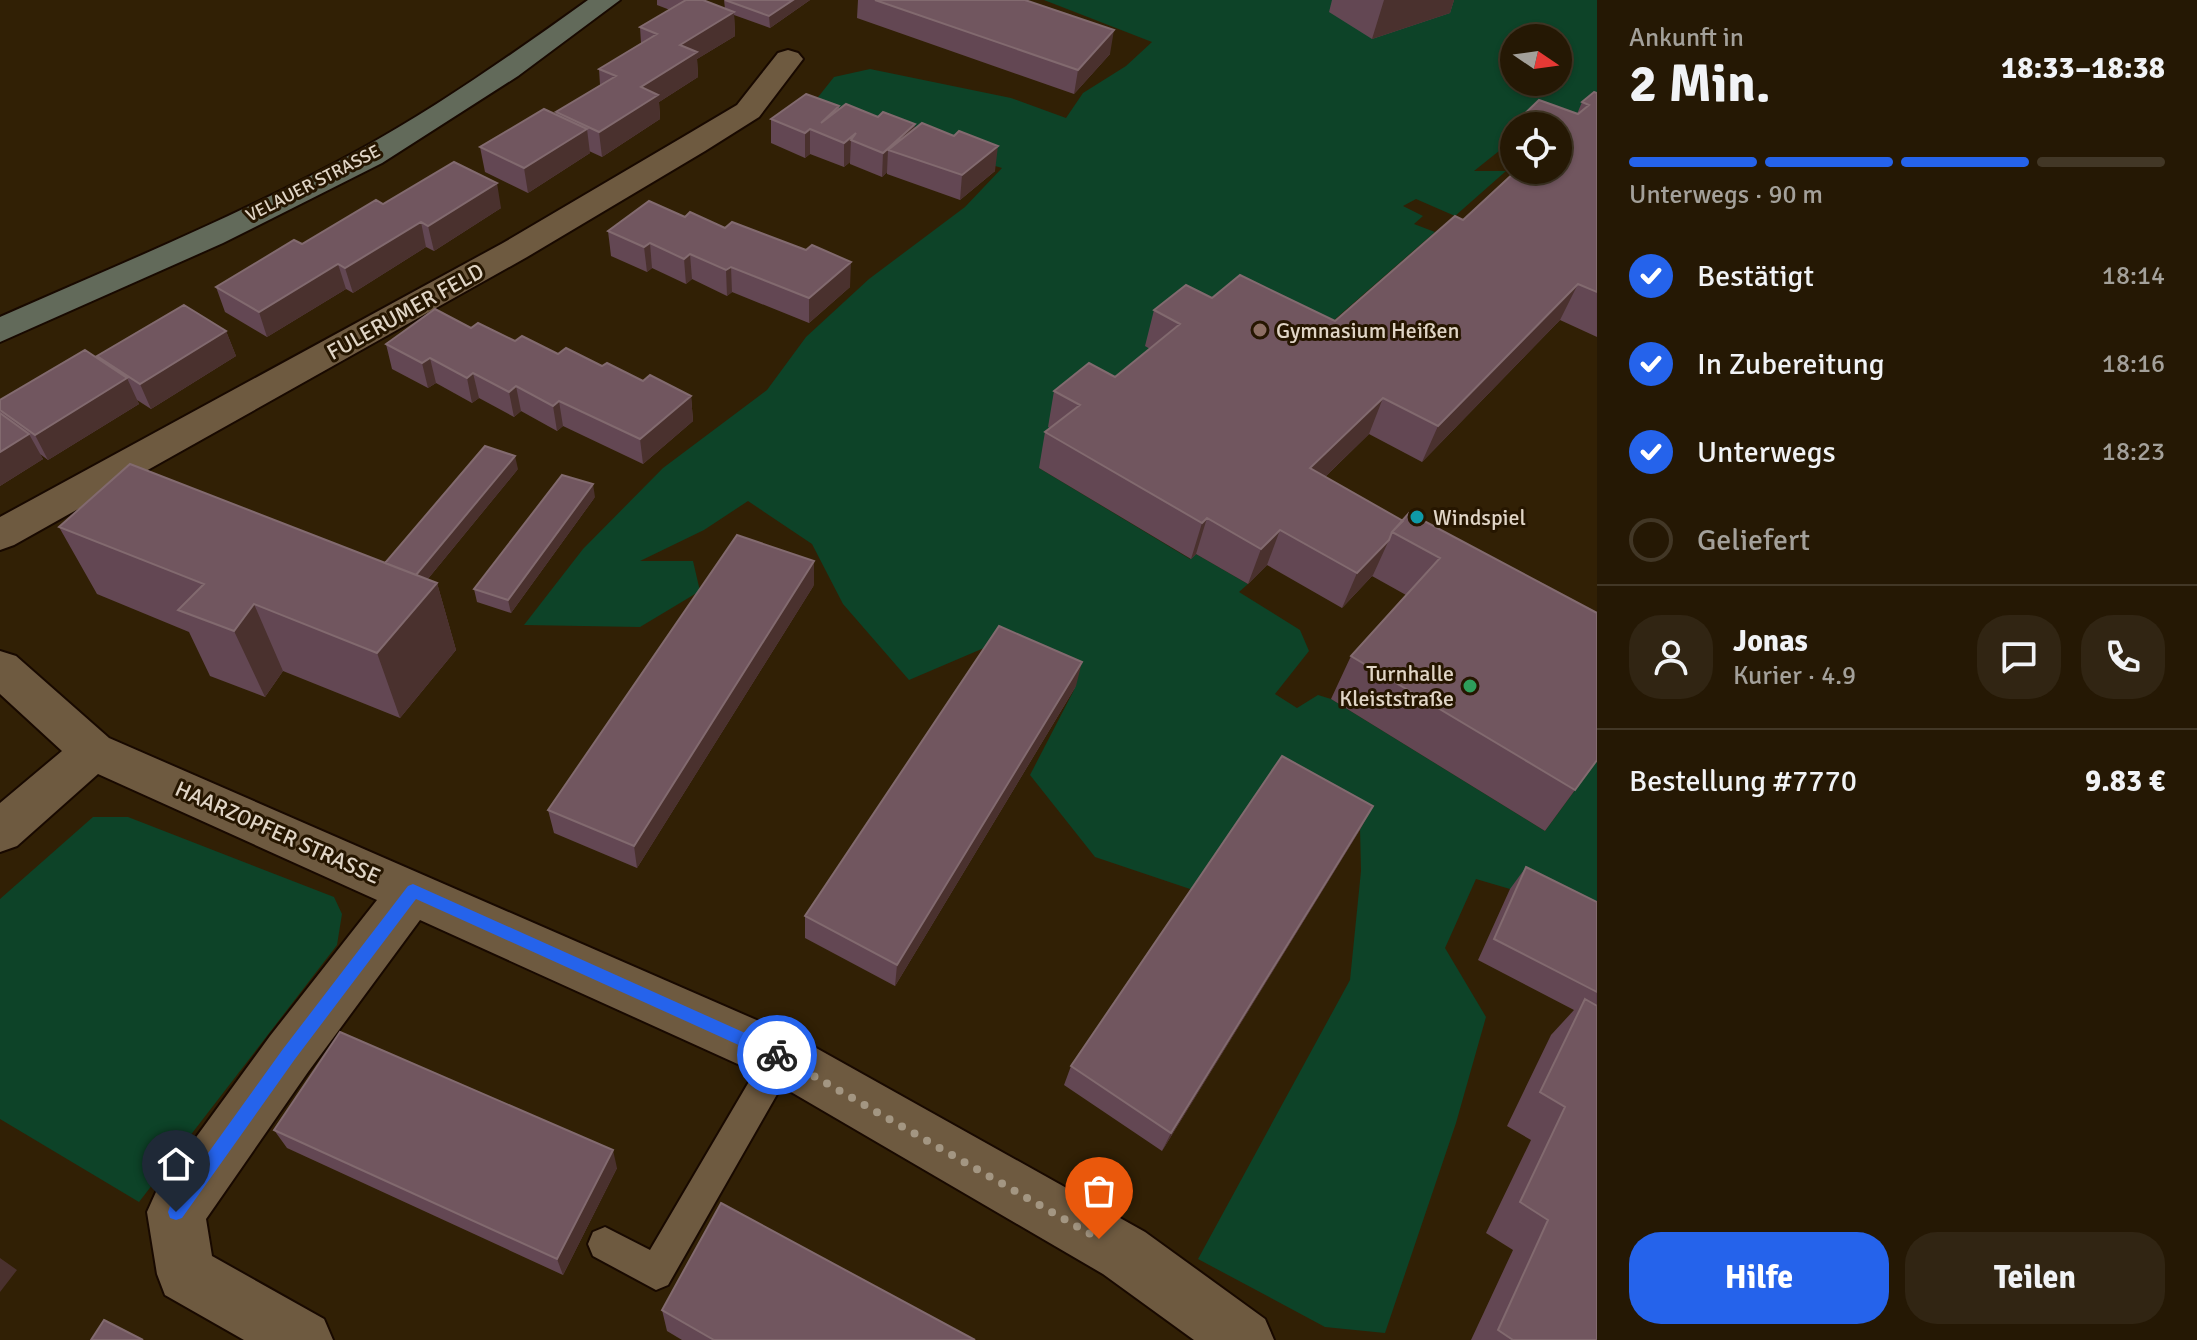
<!DOCTYPE html>
<html lang="de">
<head>
<meta charset="utf-8">
<style>
	body { margin:0; font-family:Signika,sans-serif; background:#312513; color:#f1f3f6; height:100vh; display:flex; flex-direction:column; font-size:30px; white-space:nowrap }
	* { box-sizing:border-box; margin:0 }
	p { font-size:26px; color:#a3a09a }
	.icon { flex:none; width:44px; height:44px; fill:none; stroke:currentColor; stroke-width:2; stroke-linecap:round; stroke-linejoin:round }
	.map { position:relative; flex:1; overflow:hidden }
	.sheet { display:flex; flex-direction:column; background:#251804; width:600px }
	.sheet>* { flex:none }
	.needle { width:52px; rotate:103deg }
	.controls { position:absolute; left:1500px; top:24px; display:grid; gap:16px }
	.controls a { display:grid; place-items:center; width:72px; height:72px; border-radius:50%; background:#251804; box-shadow:0 2px 6px #0004,0 0 0 2px #423726; font-size:40px }
	.pin { position:absolute; display:grid; place-items:center; width:68px; height:68px; color:#fff; margin:-82px -34px; border-radius:50% 50% 50% 0; rotate:-45deg; box-shadow:0 0 8px #0007 }
	.pin .icon { rotate:45deg }
	.courier { position:absolute; display:grid; place-items:center; width:80px; height:80px; margin:-40px; border:6px solid #2563eb; border-radius:50%; background:#fff; color:#222; box-shadow:0 2px 10px #0007 }
	.summary em { font-style:normal; font-weight:700 }
	.summary div { display:flex; flex-direction:column-reverse }
	.summary { display:flex; align-items:center; justify-content:space-between; height:136px; padding:0 32px }
	h1 { font-size:52px; font-weight:700; line-height:60px }
	.bar { display:grid; grid-template-columns:repeat(4,1fr); gap:12px 8px; align-content:center; height:96px; padding:0 32px }
	.bar i { height:10px; border-radius:6px; background:#423726 }
	.bar .selected { background:#2563eb }
	.bar p { grid-column:span 4 }
	.line { display:flex; align-items:center; gap:20px; padding:0 32px; border-top:2px solid #423726 }
	.line div { flex:1 }
	.round { display:grid; place-items:center; flex:none; width:84px; height:84px; border-radius:32px; background:#312513 }
	ol { padding:0 32px; list-style:none }
	li { display:flex; align-items:center; gap:24px; height:88px }
	li p { margin-inline-start:auto }
	li .icon { padding:8px; border-radius:50%; background:#2563eb; color:#fff; stroke-width:4 }
	li:last-child { color:#a3a09a }
	li i { width:44px; height:44px; border:4px solid #423726; border-radius:50% }
	.button { display:flex; gap:16px; margin-top:auto; padding:16px 32px }
	.button a { flex:1; height:92px; border-radius:32px; background:#2563eb; color:#fff; font-size:32px; font-weight:700; line-height:92px; text-align:center }
	.button a+a { background:#312513; color:#f1f3f6 }
	main { display:flex; flex:1; min-height:0 }
	.map>svg:first-child { display:block }
</style>
</head>
<body>
<main>
<div class="map">
<svg width="1597" height="1340" viewBox="0 0 1597 1340">
	<rect width="100%" height="100%" fill="#312005"/>
	<!-- green -->
	<path fill="#0d4328" fill-rule="evenodd" d="M1044,0H1597V118L1558,126H1514V146L1499,151L1474,171H1506L1455,216L1416,199L1403,206L1423,216L1414,224L1435,232L1303,347L1171,360L1048,426L1073,441L1039,468L1190,559L1196,554L1248,584L1239,592L1300,630L1309,651L1275,694L1297,708L1318,695L1331,699L1545,831L1597,760V933L1510,889L1476,879L1445,948L1486,1017L1456,1123L1385,1333L1325,1327L1198,1259L1350,980L1361,871L1360,828L1196,891L1095,857L1030,775L1074,690L1069,683L991,645L909,680L843,604L812,544L748,501L704,530L640,561H693L700,591L640,627L524,625L583,549L663,468L767,390L806,337L869,279L965,207L1002,168L807,111L834,77L870,69L1011,98L1066,118L1083,93L1126,66L1152,42ZM1514,38H1558V82H1514Z
		M93,817H128L334,897L342,914L337,945L139,1202L0,1119V899Z"/>
	<g fill="none" stroke-linecap="round" stroke-linejoin="round">
		<!-- service casing -->
		<g stroke="#180900" stroke-width="4">
			<path id="service" d="M781,1042L792,1046L797,1057L792,1068L668,1285L656,1290L593,1256L588,1244L593,1232L605,1227L650,1250L770,1046Z"/>
		</g>
		<!-- minor casing -->
		<g stroke="#180900" stroke-width="4">
			<path id="minor" d="M788,50L798,53L803,59L759,117L705,151L527,257L14,545L0,550V517L503,243L683,137L737,105L778,53Z
				M0,651L16,656L109,738L800,1039L1145,1232L1265,1319L1274,1340H1194L1103,1274L762,1075L420,920L308,1072L206,1219L212,1256L324,1319L333,1340H244L165,1295L157,1274L147,1212L156,1192L270,1036L377,900L98,774L17,846L0,852V803L62,751L0,694Z"/>
		</g>
		<!-- secondary casing -->
		<g stroke="#180900" stroke-width="4">
			<path id="secondary" d="M588,0H620L518,76L382,163L223,243L0,342V317C120,264 243,214 359,150C439,106 514,53 588,0Z"/>
		</g>
		<!-- service -->
		<use href="#service" fill="#6e5a40" fill-rule="evenodd"/>
		<!-- minor -->
		<use href="#minor" fill="#6e5a40" fill-rule="evenodd"/>
		<!-- secondary -->
		<use href="#secondary" fill="#626a5a" fill-rule="evenodd"/>
	</g>
	<!-- wall -->
	<path fill="#634753" d="M657,0H703L725,9L724,0H810L770,28L734,15L735,36L697,59L698,77L659,102L660,119L602,157L589,151L590,153L528,193L485,172L480,147L556,115V112L600,85L599,69L641,43L640,27L670,10L657,5Z
		M858,0H1025L1110,54L1074,94L857,18Z
		M1332,0H1454L1450,13L1372,39L1329,12Z
		M1597,93V337L1560,320L1422,462L1369,434L1325,477L1403,521L1409,513L1597,760L1545,831L1331,699L1351,656L1406,595L1372,576L1373,575L1342,608L1267,565L1248,584L1196,554L1191,559L1039,468L1045,432L1050,428L1048,427L1054,391L1115,377L1150,349L1145,346L1154,310L1212,298L1335,321L1463,220L1558,170V126H1515L1518,120L1577,114L1582,102Z
		M839,106V109L915,124L914,128L995,171L960,200L887,174V172L882,177L850,164V162L844,167L810,154L805,158L771,143V119Z
		M1514,129V159L1503,155Z
		M383,204L501,208L434,251L426,247L353,293L346,289L267,337L225,312L216,287Z
		M608,231L850,287L809,323L732,292L727,296L692,279L686,284L652,268L647,272L611,256Z
		M471,328L602,366L643,381L691,396L693,421L643,464L563,426L557,431L521,411L514,417L479,398L472,403L436,383L428,388L392,369L386,344Z
		M226,331L236,356L151,409L137,400L139,404L48,460L40,454L43,459L0,486V400L99,359L97,356Z
		M518,469L427,580L437,583L456,650L400,718L283,671L265,697L210,676L189,632L97,594L59,527L385,563Z
		M595,497L511,613L477,602L474,589Z
		M814,585L637,868L554,833L548,810Z
		M1076,686L895,986L805,938V916Z
		M1361,828L1162,1151L1064,1085L1071,1066Z
		M1526,867L1597,902V1340H1471L1513,1250L1486,1233L1531,1140L1507,1126L1551,1035L1574,1010L1478,960L1510,889Z
		M274,1130L617,1168L563,1275L287,1148Z
		M662,1310L975,1340H682L667,1331Z"/>
	<!-- shaded-wall -->
	<path fill="#4a312e" d="M793,0H810L770,28L769,16Z
		M1384,0H1454L1450,13L1372,39Z
		M734,12L735,36L697,59L698,77L659,102L660,119L602,157L599,132L680,45Z
		M1114,30L1110,54L1074,94L1078,70Z
		M915,124L913,149L888,150L887,172L882,177L883,153Z
		M587,129L590,153L528,193L524,168Z
		M810,129V154L805,158V133Z
		M856,133L851,140L850,162L844,167V143Z
		M998,146L995,171L960,200L962,175Z
		M497,183L501,208L434,251L428,226Z
		M421,222L426,247L353,293L345,268Z
		M650,243L652,268L647,272L644,247Z
		M690,254L692,279L686,284L684,259Z
		M851,262L850,287L809,323V298Z
		M338,264L346,289L267,337L259,312Z
		M731,267L732,292L727,296L726,270Z
		M1578,284L1560,320L1422,462L1438,426Z
		M226,331L236,356L151,409L140,384Z
		M430,358L436,383L428,388L422,363Z
		M473,373L479,398L472,403L467,378Z
		M127,378L139,404L48,460L35,435Z
		M516,386L521,411L514,417L509,392Z
		M691,396L693,421L643,464L640,439Z
		M1383,398L1369,434L1297,504L1310,468Z
		M559,401L563,426L557,431L553,406Z
		M29,434L43,459L0,486V452Z
		M515,456L518,469L413,597L409,584Z
		M593,484L595,497L511,613L508,600Z
		M1207,518L1196,554L1191,559L1202,523Z
		M1280,530L1267,565L1248,584L1261,549Z
		M1389,540L1373,575L1342,608L1357,573Z
		M814,561V585L637,868L634,846Z
		M437,583L456,650L400,718L377,653Z
		M254,604L283,671L265,697L234,631Z
		M1082,662L1076,686L895,986L897,965Z
		M1373,806L1361,828L1162,1151L1171,1133Z
		M613,1150L617,1168L563,1275L557,1259Z
		M0,1258L17,1270L0,1292Z"/>
	<!-- building -->
	<path fill="#71565f" stroke="#826a6f" stroke-width="2" d="M686,0H703L734,12L680,45L697,52L641,87L658,95L599,132L556,112L616,76L599,69L657,34L640,27Z
		M725,0H793L769,16Z
		M875,0H1025L1114,30L1078,70Z
		M1594,92L1597,93V292L1578,284L1438,426L1383,398L1310,468L1403,521L1392,532L1389,540L1357,573L1280,530L1261,549L1207,518L1202,523L1045,432L1080,405L1054,391L1089,363L1115,377L1180,324L1154,310L1186,285L1212,298L1240,275L1335,321L1455,216L1463,220L1517,170H1558V126H1534L1518,120L1539,100L1578,114L1589,105L1582,102Z
		M806,94L839,106L821,123L846,104L878,117L883,112L915,124L883,153L851,140L856,133L844,143L810,129L805,133L771,119Z
		M544,109L587,129L524,168L480,147Z
		M922,123L954,136L959,131L998,146L962,175L888,150Z
		M454,162L497,183L428,226L421,222L345,268L338,264L259,312L216,287L294,240L302,244L376,200L383,204Z
		M649,201L685,217L690,212L725,228L732,222L806,250L812,245L851,262L809,298L731,267L726,270L690,254L684,259L650,243L644,247L608,231Z
		M184,305L226,331L140,384L97,356Z
		M435,309L471,328L478,323L515,341L522,336L558,354L566,348L602,366L607,363L643,381L650,375L691,396L640,439L559,401L553,406L516,386L509,392L473,373L467,378L430,358L422,363L386,344Z
		M85,350L127,378L35,435L0,410V400Z
		M0,413L29,434L0,452Z
		M485,446L515,456L416,575L385,563Z
		M130,464L437,583L377,653L254,604L234,631L178,610L204,584L59,527Z
		M562,475L593,484L508,600L474,589Z
		M1409,513L1597,613V760L1575,790L1351,656L1440,558L1392,532Z
		M737,535L814,561L634,846L548,810Z
		M999,626L1082,662L897,965L805,916Z
		M1282,756L1373,806L1171,1133L1071,1066Z
		M1526,867L1597,902V992L1494,939Z
		M1585,999L1597,1006V1340H1513L1498,1330L1548,1220L1520,1202L1565,1107L1540,1092Z
		M340,1032L613,1150L557,1259L274,1130Z
		M721,1203L975,1340H714L662,1310Z
		M104,1320L143,1340H91Z"/>
	<!-- route -->
	<path fill="#2563eb" d="M413,884L783,1050V1060H772L416,899L295,1059L182,1218L176,1220L170,1218L168,1212L170,1206L283,1049L408,886Z"/>
	<g fill="none" stroke-linecap="round" stroke-linejoin="round">
		<!-- done -->
		<path stroke="#a39682" stroke-width="8" stroke-dasharray="0 14.4" d="M777,1055L1099,1239"/>
	</g>
	<!-- markers -->
	<circle fill="#8d6e63" stroke="#261600" stroke-width="3" cx="1260" cy="330" r="8"/>
	<circle fill="#0f9aa8" stroke="#261600" stroke-width="3" cx="1417" cy="517" r="8"/>
	<circle fill="#2e9e5b" stroke="#261600" stroke-width="3" cx="1470" cy="686" r="8"/>
	<g text-anchor="middle" stroke-width="6" stroke-linejoin="round" paint-order="stroke">
		<!-- far-street labels -->
		<g font-size="18" fill="#e0d5c6" stroke="#261600">
			<text transform="translate(313 183) rotate(-27)" y="6">VELAUER STRASSE</text>
		</g>
		<!-- street labels -->
		<g font-size="22" fill="#e0d5c6" stroke="#261600">
			<text transform="translate(405 311) rotate(-29)" y="8">FULERUMER FELD</text>
			<text transform="translate(278 832) rotate(24)" y="8">HAARZOPFER STRASSE</text>
		</g>
		<!-- poi labels -->
		<g font-size="22" fill="#e0d5c6" stroke="#261600" text-anchor="start">
			<text x="1276" y="338">Gymnasium Heißen</text>
			<text x="1433" y="525">Windspiel</text>
			<text x="1454" y="681" text-anchor="end">Turnhalle<tspan x="1454" dy="25">Kleiststraße</tspan></text>
		</g>
	</g>
</svg>
<div class="controls">
<a><svg class="needle" viewBox="-14 -14 28 28"><path d="M0-13l5 13h-10z" fill="#e53935"/><path d="M0 13l5-13h-10z" fill="#a3a09a"/></svg></a>
<a><svg class="icon" aria-label="locate" viewBox="0 0 24 24"><circle cx="12" cy="12" r="6"/><path d="M12 2v4M12 18v4M2 12h4M18 12h4"/></svg></a>
</div>
<div class="pin" style="left:1099px;top:1239px;background:#ea580c"><svg class="icon" aria-label="bag" viewBox="0 0 24 24"><path d="M5 8h14l-1 12H6zM9 8a3 3 0 0 1 6 0"/></svg></div>
<div class="pin" style="left:176px;top:1212px;background:#1f2937"><svg class="icon" aria-label="home" viewBox="0 0 24 24"><path d="M3 11l9-7 9 7M6 9v11h12V9"/></svg></div>
<div class="courier" style="left:777px;top:1055px"><svg class="icon" aria-label="bike" viewBox="0 0 24 24"><circle cx="6" cy="16" r="4"/><circle cx="18" cy="16" r="4"/><path d="M6 16l4-8h5l3 8M10 8l3 8H6M13 5h3"/></svg></div>
</div>
<section class="sheet">
<div class="summary"><div><h1>2 Min.</h1><p>Ankunft in</p></div><em>18:33–18:38</em></div>
<div class="bar"><i class="selected"></i><i class="selected"></i><i class="selected"></i><i></i><p>Unterwegs · 90 m</p></div>
<ol>
<li><svg class="icon" aria-label="check" viewBox="0 0 24 24"><path d="M5 12l5 5 9-10"/></svg>Bestätigt<p>18:14</p></li>
<li><svg class="icon" aria-label="check" viewBox="0 0 24 24"><path d="M5 12l5 5 9-10"/></svg>In Zubereitung<p>18:16</p></li>
<li><svg class="icon" aria-label="check" viewBox="0 0 24 24"><path d="M5 12l5 5 9-10"/></svg>Unterwegs<p>18:23</p></li>
<li><i></i>Geliefert</li>
</ol>
<div class="line" style="height:144px"><a class="round"><svg class="icon" aria-label="person" viewBox="0 0 24 24"><circle cx="12" cy="8" r="4"/><path d="M4 21q1-7 8-7t8 7"/></svg></a><div><b>Jonas</b><p>Kurier · 4.9</p></div><a class="round"><svg class="icon" aria-label="chat" viewBox="0 0 24 24"><path d="M4 5h16v11H9l-5 4z"/></svg></a><a class="round"><svg class="icon" aria-label="phone" viewBox="0 0 24 24"><path d="M5 4h4l2 5-3 2q2 4 5 5l2-3 5 2v4C11 20 4 13 5 4z"/></svg></a></div>
<div class="line" style="height:104px"><div>Bestellung #7770</div><b>9.83 €</b></div>
<div class="button"><a>Hilfe</a><a>Teilen</a></div>
</section>
</main>
</body>
</html>
